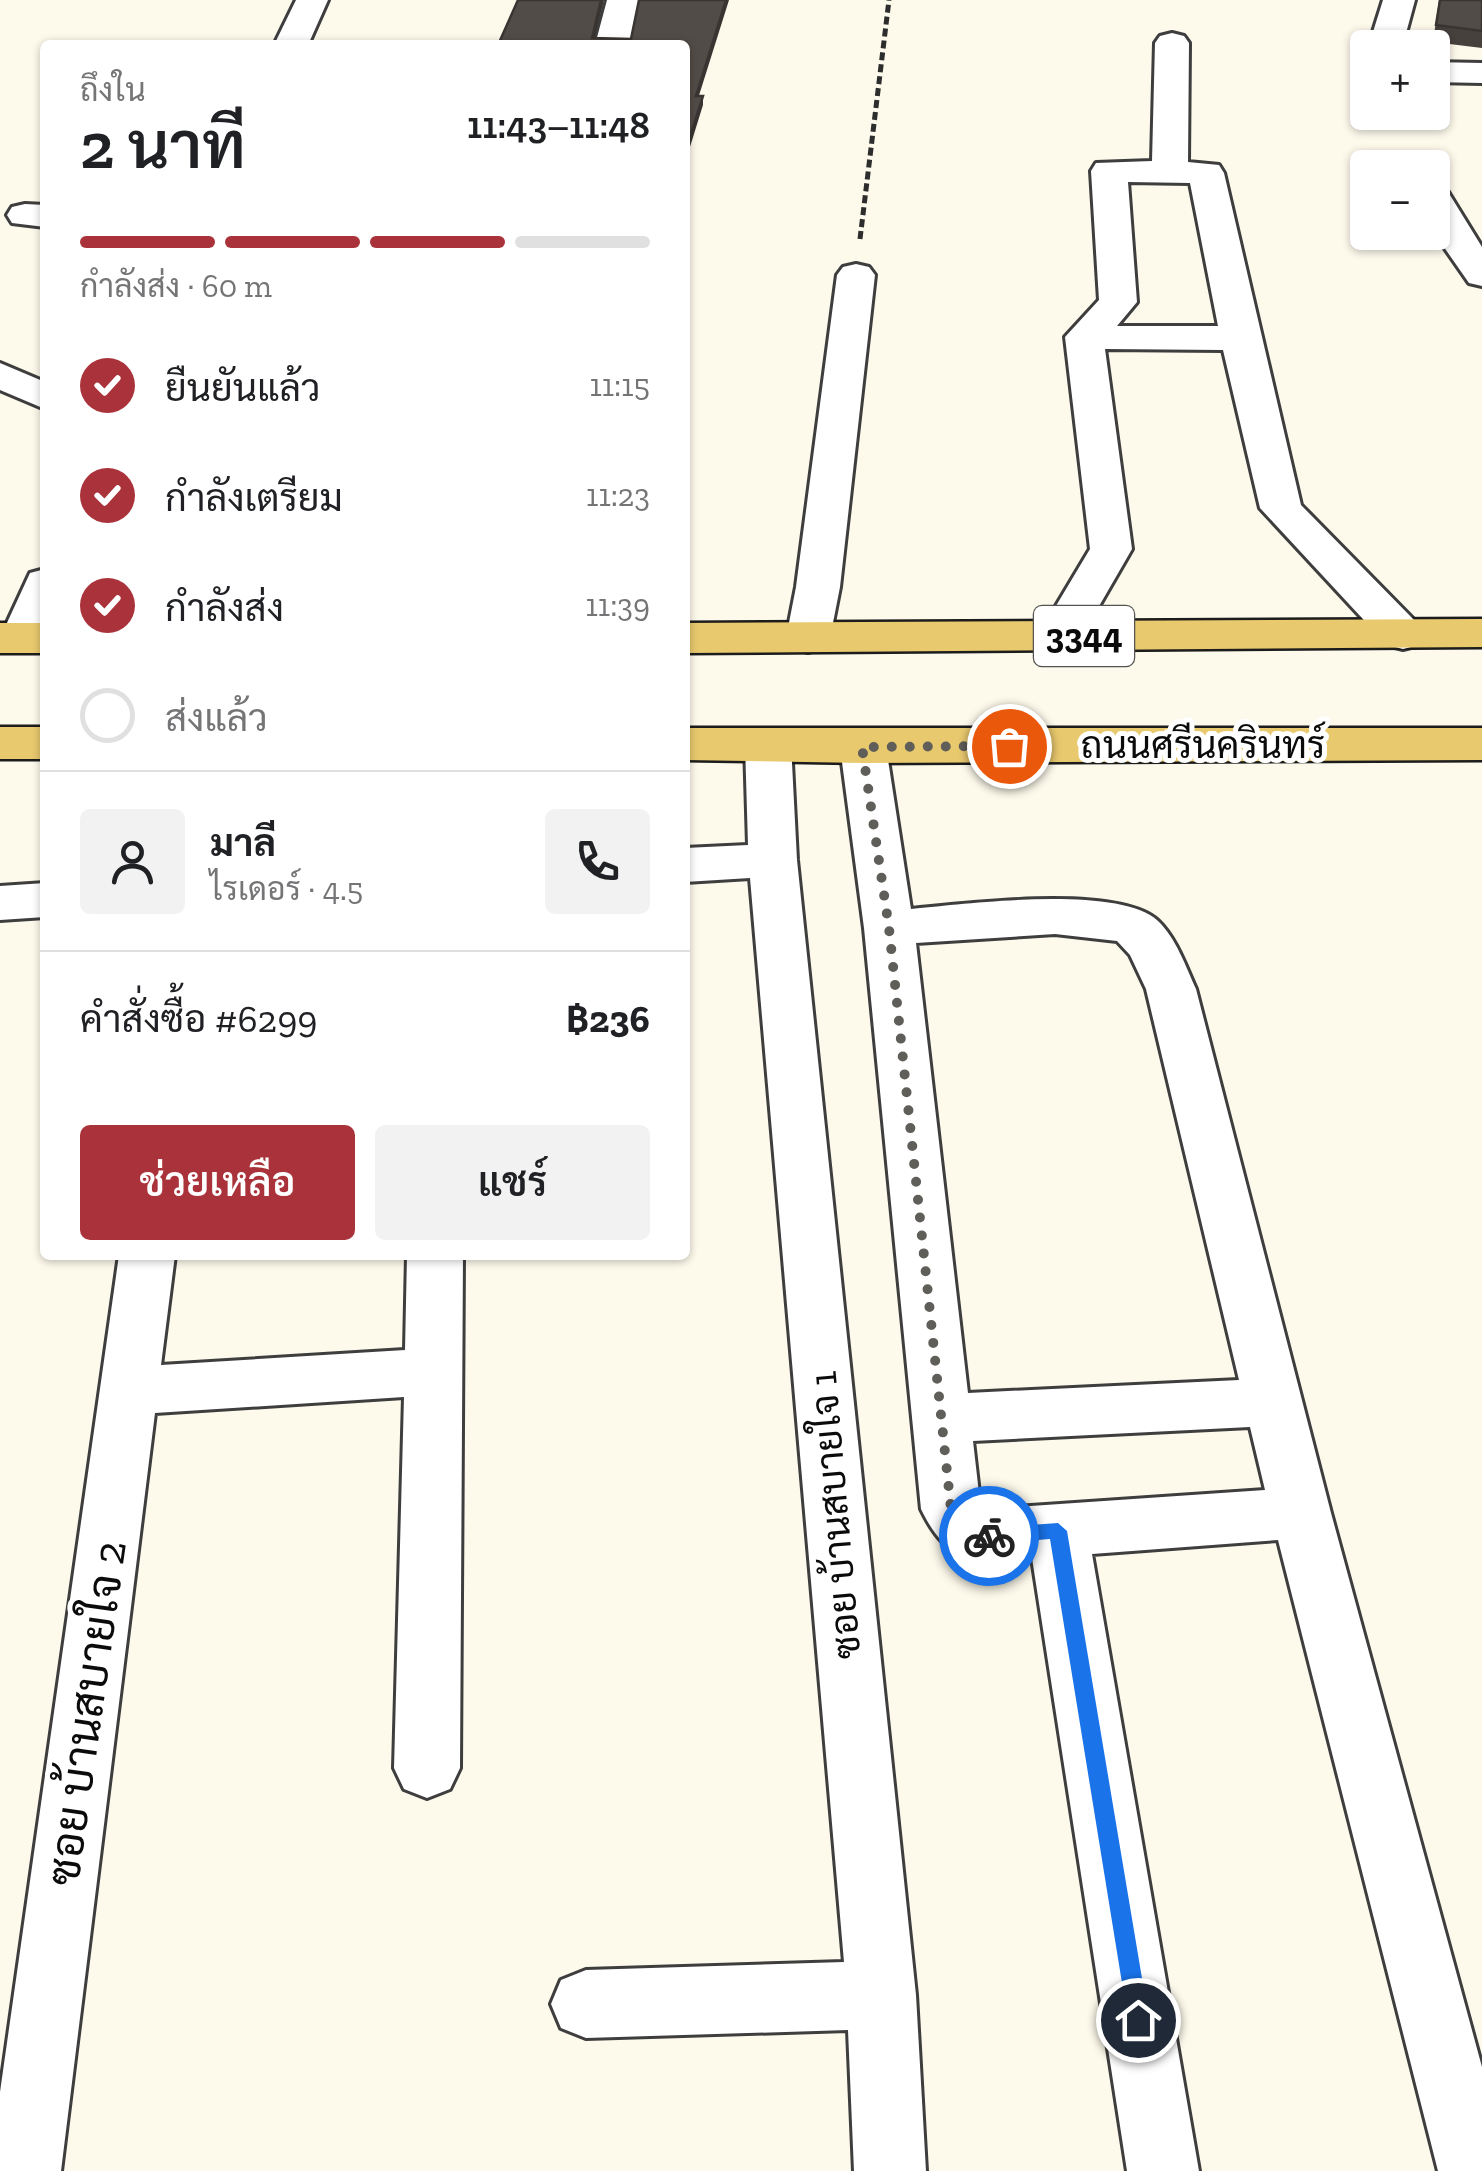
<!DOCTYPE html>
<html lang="th">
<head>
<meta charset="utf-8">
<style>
	body { margin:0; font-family:"Zilla Slab",Sarabun,serif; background:#f2f2f2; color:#202124; height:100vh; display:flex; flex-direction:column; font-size:38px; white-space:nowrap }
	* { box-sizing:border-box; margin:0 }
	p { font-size:32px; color:#757577 }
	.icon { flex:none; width:55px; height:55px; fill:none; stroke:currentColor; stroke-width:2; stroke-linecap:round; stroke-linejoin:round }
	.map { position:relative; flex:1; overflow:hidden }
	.sheet { position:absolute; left:40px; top:40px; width:650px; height:1220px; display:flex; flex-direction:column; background:#fff; border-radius:10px; box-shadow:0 2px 8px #0004 }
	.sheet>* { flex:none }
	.buttons { position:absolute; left:1350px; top:30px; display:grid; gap:20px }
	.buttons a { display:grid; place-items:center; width:100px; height:100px; border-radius:10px; background:#fff; box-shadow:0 2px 8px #0004; font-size:50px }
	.pin { position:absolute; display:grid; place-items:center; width:85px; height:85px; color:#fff; margin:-42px; border:5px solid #fff; border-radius:50%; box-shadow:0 2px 10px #0007 }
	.courier { position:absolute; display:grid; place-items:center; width:100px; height:100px; margin:-50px; border:8px solid #1a73e8; border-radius:50%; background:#fff; color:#222; box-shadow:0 2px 12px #0007 }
	.summary em { font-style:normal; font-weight:600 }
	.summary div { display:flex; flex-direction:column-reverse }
	.summary { display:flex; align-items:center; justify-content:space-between; height:170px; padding:0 40px }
	h1 { font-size:65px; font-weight:600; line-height:75px }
	.bar { display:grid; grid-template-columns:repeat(4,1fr); gap:15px 10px; align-content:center; height:120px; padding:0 40px }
	.bar i { height:12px; border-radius:8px; background:#e0e0e0 }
	.bar .current { background:#aa333b }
	.bar p { grid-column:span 4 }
	.line { display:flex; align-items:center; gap:25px; padding:0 40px; border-top:2px solid #e0e0e0 }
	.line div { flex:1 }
	.round { display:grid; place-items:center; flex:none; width:105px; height:105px; border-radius:10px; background:#f2f2f2 }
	ol { padding:0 40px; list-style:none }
	li { display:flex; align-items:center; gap:30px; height:110px }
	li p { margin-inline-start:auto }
	li .icon { padding:10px; border-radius:50%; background:#aa333b; color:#fff; stroke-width:4 }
	li:last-child { color:#757577 }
	li i { width:55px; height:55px; border:5px solid #e0e0e0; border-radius:50% }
	.primary-button { display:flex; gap:20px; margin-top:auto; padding:20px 40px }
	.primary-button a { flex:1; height:115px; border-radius:10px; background:#aa333b; color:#fff; font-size:40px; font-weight:600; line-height:115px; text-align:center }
	.primary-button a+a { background:#f2f2f2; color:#202124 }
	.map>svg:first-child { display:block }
</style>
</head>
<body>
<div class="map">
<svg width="1482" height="2171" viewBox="0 0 1482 2171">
	<rect width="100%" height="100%" fill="#fdf9eb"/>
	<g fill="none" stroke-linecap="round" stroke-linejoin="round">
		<!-- minor casing -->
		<g stroke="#3e3e3e" stroke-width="6">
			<path id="minor" d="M296,0H328L308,45H274Z
				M607,0H639L629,45H595Z
				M1383,0H1415L1402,48H1368Z
				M1172,33L1184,36L1189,43L1188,162L1219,165L1224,173L1301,505L1419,625L1425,635L1419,645L1403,649L1387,645L1260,508L1223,350L1105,349L1132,549L1076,646L1060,650L1044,646L1038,636L1090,549L1065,337L1099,300L1091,171L1096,163L1152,161L1155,43L1160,36ZM1128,182L1190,183L1218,326H1117L1137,302Z
				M1432,62L1482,63V83L1432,82Z
				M1432,184L1445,187L1482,247V286L1469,283L1432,230Z
				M25,204L45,205V227L12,223L7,215L12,207Z
				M856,264L869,267L875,275L840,587L830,638L824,648L808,652L792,648L786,638L796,587L837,275L843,267Z
				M0,363L45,382V409L0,390Z
				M45,569V636L38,648L22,652L6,648L0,638L30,573Z
				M768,729L784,733L791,744L797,860L916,1995L926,2171H854L848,2030L586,2038L561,2028L551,2004L561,1980L586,1970L844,1962L750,878L685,882V848L748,845L745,744L752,733Z
				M863,732L879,736L886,747L911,909C964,904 1118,884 1158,921C1176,938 1186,967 1196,989L1331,1513L1482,2067V2171H1438L1278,1540L1092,1554L1199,2171H1127L1032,1558C975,1562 948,1565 921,1509L864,928L840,747L847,736ZM1055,934L1117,941L1130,955L1146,989L1239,1380L968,1393L916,943ZM1250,1427L1265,1490L988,1509L980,1502L973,1441Z
				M45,883V917L0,920V886Z
				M119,1255H175L161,1365L405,1350L407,1255H463L460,1768L450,1789L427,1798L404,1789L394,1768L404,1397L155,1413L61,2171H0V2092Z"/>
		</g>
		<!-- major casing -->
		<g stroke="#1c1c1c" stroke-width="5">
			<path id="major" d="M1482,619V647L685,653V623Z
				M0,623H45V653H0Z
				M0,727H45V759H0Z
				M685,728H1482V760L863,763L685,760Z"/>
		</g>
		<!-- path -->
		<path stroke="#2d2d2d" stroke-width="5" stroke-dasharray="8 4" stroke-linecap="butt" d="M860,239L889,0"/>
		<!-- minor -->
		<use href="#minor" fill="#fff" fill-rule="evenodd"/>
		<!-- major -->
		<use href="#major" fill="#e9c96e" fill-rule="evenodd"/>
	</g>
	<!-- wall -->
	<path fill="#47413e" d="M1439,0H1482V48L1433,42Z"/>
	<!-- shaded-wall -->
	<path fill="#393532" d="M601,0H604L593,45L592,38Z
		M726,0H729L696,105V96Z
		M703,96V105L685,163V153Z"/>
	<!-- building -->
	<path fill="#524c48" stroke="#393532" stroke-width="2.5" d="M518,0H601L592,38L631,39L639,0H726L696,96H703L685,153V45H498Z
		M1440,0H1482V31L1436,25Z"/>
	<!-- route -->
	<path fill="#1a73e8" d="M1058,1523L1067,1531L1149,2020L1146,2028L1138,2031L1131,2028L1128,2020L1050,1539L989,1544L980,1536L989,1528Z"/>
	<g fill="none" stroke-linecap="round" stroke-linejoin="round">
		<!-- done -->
		<path stroke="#605e59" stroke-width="10" stroke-dasharray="0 18" d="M989,1536C971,1537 961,1523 951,1509L889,928L862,747L1009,746"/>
	</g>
	<g text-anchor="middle" stroke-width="10" stroke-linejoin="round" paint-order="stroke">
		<!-- shield labels -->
		<rect fill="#fff" stroke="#545454" stroke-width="2.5" x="1034" y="606" width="100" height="60" rx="8"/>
		<g font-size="35" font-weight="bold" fill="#0b0b0b">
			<text x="1084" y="648">3344</text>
		</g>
		<!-- street labels -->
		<g font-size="38" fill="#0b0b0b" stroke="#fff">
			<text x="1203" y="758">ถนนศรีนครินทร์</text>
			<text transform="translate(835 1515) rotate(-95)" y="13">ซอย บ้านสบายใจ 1</text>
		</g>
		<!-- near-street labels -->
		<g font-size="45" fill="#0b0b0b" stroke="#fff">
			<text transform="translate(86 1713) rotate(-82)" y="16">ซอย บ้านสบายใจ 2</text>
		</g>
	</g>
</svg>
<div class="buttons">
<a>+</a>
<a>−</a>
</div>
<div class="pin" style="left:1009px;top:746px;background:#ea580c"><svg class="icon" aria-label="bag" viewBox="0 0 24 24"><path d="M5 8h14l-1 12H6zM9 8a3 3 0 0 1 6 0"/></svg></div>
<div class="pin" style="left:1138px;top:2020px;background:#1f2937"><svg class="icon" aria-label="home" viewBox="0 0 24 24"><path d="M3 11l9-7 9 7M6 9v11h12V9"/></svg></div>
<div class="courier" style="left:989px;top:1536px"><svg class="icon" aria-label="bike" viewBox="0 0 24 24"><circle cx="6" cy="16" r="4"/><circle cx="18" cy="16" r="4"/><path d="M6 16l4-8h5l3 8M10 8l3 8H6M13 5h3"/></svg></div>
<section class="sheet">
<div class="summary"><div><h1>2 นาที</h1><p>ถึงใน</p></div><em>11:43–11:48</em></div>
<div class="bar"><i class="current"></i><i class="current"></i><i class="current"></i><i></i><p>กำลังส่ง · 60 m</p></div>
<ol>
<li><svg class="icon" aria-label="check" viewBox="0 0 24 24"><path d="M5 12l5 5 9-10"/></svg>ยืนยันแล้ว<p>11:15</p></li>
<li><svg class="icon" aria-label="check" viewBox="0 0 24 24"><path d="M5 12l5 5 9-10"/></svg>กำลังเตรียม<p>11:23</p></li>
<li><svg class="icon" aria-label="check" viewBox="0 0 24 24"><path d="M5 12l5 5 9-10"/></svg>กำลังส่ง<p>11:39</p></li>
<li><i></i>ส่งแล้ว</li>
</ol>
<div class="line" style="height:180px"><a class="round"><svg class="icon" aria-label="person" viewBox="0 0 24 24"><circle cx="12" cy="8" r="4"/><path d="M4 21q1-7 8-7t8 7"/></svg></a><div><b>มาลี</b><p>ไรเดอร์ · 4.5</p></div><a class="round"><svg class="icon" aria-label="phone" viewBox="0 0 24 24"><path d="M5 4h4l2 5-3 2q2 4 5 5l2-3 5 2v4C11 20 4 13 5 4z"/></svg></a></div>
<div class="line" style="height:130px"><div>คำสั่งซื้อ #6299</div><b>฿236</b></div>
<div class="primary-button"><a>ช่วยเหลือ</a><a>แชร์</a></div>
</section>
</div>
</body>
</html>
